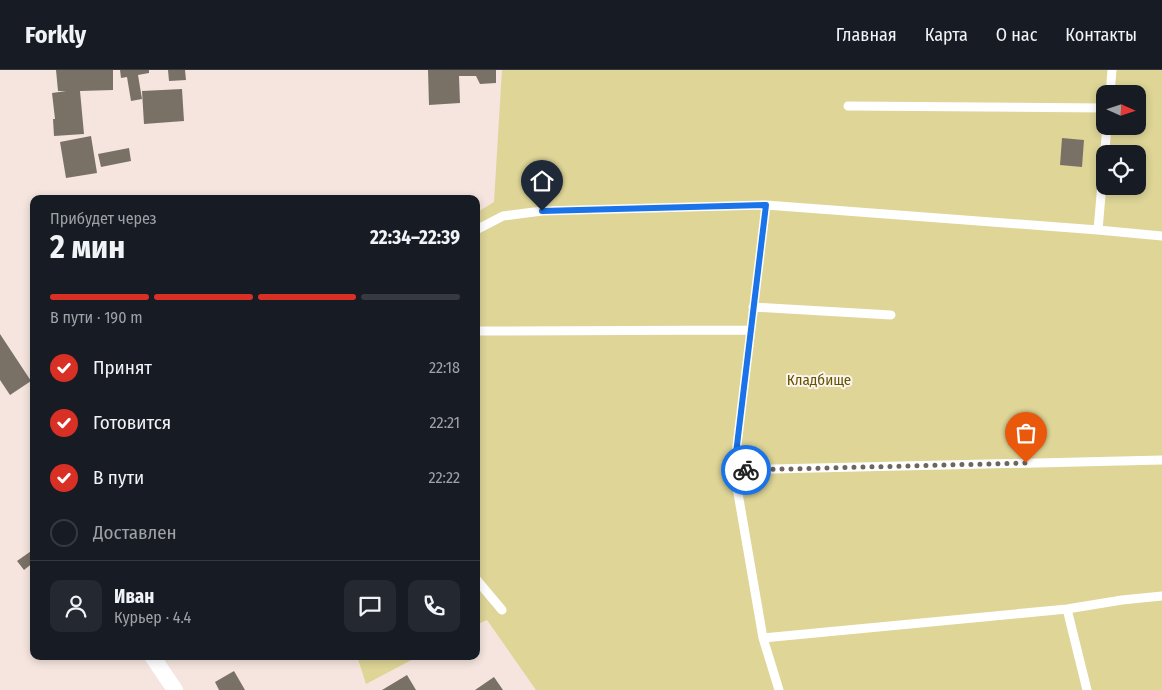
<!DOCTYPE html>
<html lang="ru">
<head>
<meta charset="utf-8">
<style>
	body { margin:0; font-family:"Fira Sans Condensed",sans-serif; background:#242831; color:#f1f3f6; height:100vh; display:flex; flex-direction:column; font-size:19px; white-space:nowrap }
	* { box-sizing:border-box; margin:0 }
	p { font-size:16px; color:#9ea1a6 }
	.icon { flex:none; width:28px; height:28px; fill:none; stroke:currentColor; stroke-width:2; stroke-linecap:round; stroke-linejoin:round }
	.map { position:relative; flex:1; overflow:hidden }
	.side { position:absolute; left:30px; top:125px; width:450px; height:465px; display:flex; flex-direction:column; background:#171b24; border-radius:10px; box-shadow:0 2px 8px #0003 }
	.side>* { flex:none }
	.needle { width:32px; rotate:93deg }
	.controls { position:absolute; left:1096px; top:15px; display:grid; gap:10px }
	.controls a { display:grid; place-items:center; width:50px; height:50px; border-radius:10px; background:#171b24; box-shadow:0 2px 8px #0003; font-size:25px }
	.pin { position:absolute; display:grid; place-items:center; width:42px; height:42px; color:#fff; margin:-51px -21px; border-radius:50% 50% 50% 0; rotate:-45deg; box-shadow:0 0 5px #0007 }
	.pin .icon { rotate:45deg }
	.courier { position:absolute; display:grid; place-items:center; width:50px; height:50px; margin:-25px; border:4px solid #1a73e8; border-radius:50%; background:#fff; color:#222; box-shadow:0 1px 6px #0007 }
	.headline em { font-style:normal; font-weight:700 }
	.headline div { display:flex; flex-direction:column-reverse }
	.headline { display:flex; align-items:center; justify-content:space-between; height:85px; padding:0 20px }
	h1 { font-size:32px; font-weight:700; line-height:38px }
	.bar { display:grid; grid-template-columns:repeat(4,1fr); gap:8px 5px; align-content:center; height:60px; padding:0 20px }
	.bar i { height:6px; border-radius:4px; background:#363941 }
	.bar .current { background:#d93025 }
	.bar p { grid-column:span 4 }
	.line { display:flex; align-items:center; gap:12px; padding:0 20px; border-top:1px solid #363941 }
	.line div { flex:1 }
	.round { display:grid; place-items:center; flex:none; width:52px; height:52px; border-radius:10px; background:#242831 }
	ol { padding:0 20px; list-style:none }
	li { display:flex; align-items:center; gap:15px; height:55px }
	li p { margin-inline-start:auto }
	li .icon { padding:5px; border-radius:50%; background:#d93025; color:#fff; stroke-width:4 }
	li:last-child { color:#9ea1a6 }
	li i { width:28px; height:28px; border:2px solid #363941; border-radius:50% }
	header { display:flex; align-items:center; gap:30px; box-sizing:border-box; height:70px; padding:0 25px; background:#171b24; border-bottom:1px solid #363941 }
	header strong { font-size:24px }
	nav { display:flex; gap:28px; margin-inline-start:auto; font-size:18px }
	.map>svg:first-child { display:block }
</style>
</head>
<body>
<header>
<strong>Forkly</strong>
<nav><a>Главная</a><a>Карта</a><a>О нас</a><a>Контакты</a></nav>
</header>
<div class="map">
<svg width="1162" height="620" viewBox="0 0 1162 620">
	<rect width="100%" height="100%" fill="#f5e5de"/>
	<!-- green -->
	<path fill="#ded597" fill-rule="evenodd" d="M502,0H1162V620H536L487,550L476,555V143L494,132ZM1105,24H1138V56H1105ZM1105,84H1138V116H1105Z
		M357,586H419L366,614Z"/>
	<!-- building -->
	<path fill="#7a7166" d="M56,0H113V20L80,21L84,64L54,66L53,49H55L52,23L66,21H58Z
		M120,0H149V3L138,5L142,29L131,31L127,7L121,8Z
		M168,0H185L186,10L169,11Z
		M428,0H496V13L480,14L476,6H459L460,33L429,35Z
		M182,19L184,51L144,54L142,21Z
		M91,66L97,103L66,108L60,72Z
		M1062,68L1084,70L1082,97L1060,95Z
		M129,78L131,91L101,97L98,84Z
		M0,264L31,311L10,325L0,310Z
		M34,479V492L24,500L17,491Z
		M234,601L245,620H219L215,612Z
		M407,605L416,620H382Z
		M494,607L503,620H475Z"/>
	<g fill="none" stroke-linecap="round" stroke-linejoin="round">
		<!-- service -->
		<path stroke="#fff" stroke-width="9" d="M1110,24L1112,0
			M848,36L1105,38
			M476,160L503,146L542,141L766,135
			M1098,160L1162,166
			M753,237L891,245
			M476,261L751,260
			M734,400L1162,390
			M476,509L502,540
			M763,568L1067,539
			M779,620L763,568L734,400L766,135L1098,160L1107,56
			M1087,620L1067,539L1122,530L1162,526"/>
		<!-- minor -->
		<path stroke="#fff" stroke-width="16" d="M152,586L175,620"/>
	</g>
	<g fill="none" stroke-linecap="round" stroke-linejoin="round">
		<!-- done -->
		<path stroke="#6e6561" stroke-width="5" stroke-dasharray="0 9" d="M746,400L1026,393"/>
		<!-- route -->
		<path stroke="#1a73e8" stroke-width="6" d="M542,141L766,135L734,400H746"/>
	</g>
	<g text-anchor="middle" stroke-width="4" stroke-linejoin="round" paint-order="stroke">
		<!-- park labels -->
		<g font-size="15" fill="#615600" stroke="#fef4ef">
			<text x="819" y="315">Кладбище</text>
		</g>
	</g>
</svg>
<div class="controls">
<a><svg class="needle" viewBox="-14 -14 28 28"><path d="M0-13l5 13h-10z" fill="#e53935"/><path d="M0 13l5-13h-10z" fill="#9ea1a6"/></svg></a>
<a><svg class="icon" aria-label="locate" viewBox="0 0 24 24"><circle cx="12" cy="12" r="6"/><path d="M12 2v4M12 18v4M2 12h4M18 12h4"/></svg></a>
</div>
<div class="pin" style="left:1026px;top:393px;background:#ea580c"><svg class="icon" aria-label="bag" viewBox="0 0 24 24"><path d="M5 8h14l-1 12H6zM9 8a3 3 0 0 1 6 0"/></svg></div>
<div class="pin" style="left:542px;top:141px;background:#1f2937"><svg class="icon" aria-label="home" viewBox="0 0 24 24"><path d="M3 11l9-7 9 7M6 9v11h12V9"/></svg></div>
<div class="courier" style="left:746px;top:400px"><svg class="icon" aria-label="bike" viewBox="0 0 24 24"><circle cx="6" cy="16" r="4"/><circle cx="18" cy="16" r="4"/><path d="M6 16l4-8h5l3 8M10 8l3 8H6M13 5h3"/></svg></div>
<section class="side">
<div class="headline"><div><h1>2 мин</h1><p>Прибудет через</p></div><em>22:34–22:39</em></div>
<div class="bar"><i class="current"></i><i class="current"></i><i class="current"></i><i></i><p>В пути · 190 m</p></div>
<ol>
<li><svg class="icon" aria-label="check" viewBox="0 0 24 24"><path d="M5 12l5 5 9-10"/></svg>Принят<p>22:18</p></li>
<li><svg class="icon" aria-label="check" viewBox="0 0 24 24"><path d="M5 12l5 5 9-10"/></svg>Готовится<p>22:21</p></li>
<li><svg class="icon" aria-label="check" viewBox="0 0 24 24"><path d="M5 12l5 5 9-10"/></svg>В пути<p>22:22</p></li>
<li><i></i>Доставлен</li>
</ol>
<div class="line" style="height:90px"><a class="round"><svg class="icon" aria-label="person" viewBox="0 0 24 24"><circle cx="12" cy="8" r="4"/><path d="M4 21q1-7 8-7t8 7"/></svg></a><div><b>Иван</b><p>Курьер · 4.4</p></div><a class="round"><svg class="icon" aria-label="chat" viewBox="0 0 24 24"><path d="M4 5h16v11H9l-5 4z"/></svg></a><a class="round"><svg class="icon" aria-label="phone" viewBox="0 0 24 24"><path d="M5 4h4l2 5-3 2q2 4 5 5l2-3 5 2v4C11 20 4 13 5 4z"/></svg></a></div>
</section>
</div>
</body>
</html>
